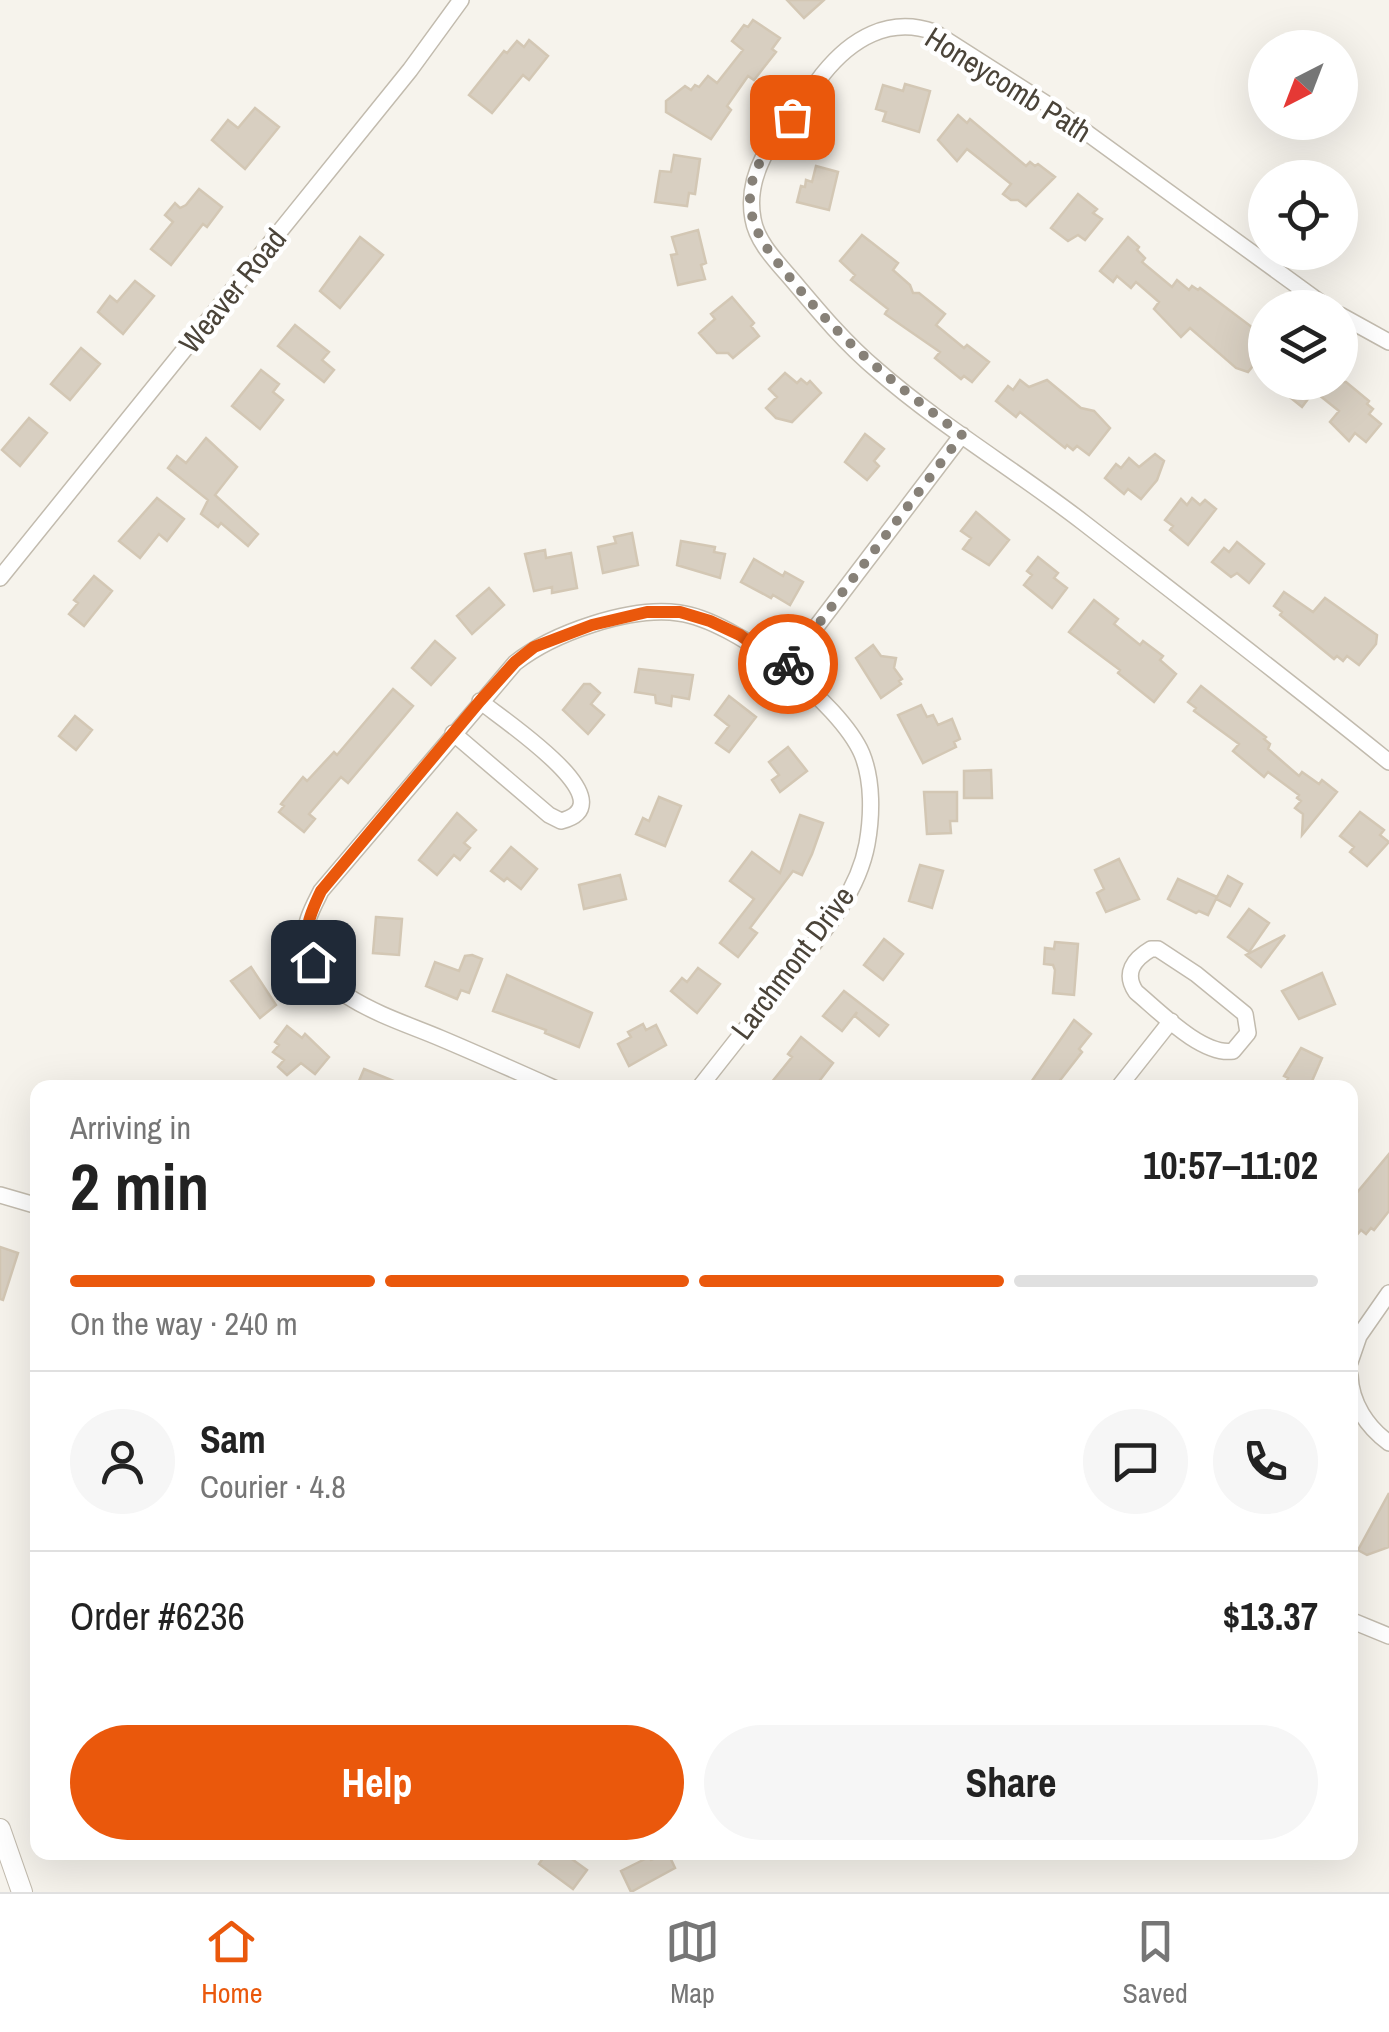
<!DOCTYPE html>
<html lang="en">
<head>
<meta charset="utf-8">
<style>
	body { margin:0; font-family:"Archivo Narrow",sans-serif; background:#f6f6f6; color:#222; height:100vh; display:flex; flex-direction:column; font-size:38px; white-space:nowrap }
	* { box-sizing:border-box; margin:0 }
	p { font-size:32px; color:#767676 }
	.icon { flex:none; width:55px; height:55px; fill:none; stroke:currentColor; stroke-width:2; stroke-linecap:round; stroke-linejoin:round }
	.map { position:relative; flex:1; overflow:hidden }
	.panel { position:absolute; left:30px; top:1080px; width:1328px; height:780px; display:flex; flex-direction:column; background:#fff; border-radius:20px; box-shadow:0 10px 40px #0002 }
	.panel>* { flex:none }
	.needle { width:65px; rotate:222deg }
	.buttons { position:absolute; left:1248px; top:30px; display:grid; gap:20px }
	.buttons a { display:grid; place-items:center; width:110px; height:110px; border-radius:50%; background:#fff; box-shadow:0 10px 40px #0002; font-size:50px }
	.pin { position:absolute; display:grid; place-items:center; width:85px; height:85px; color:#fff; margin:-42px; border-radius:20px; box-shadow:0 5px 15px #0006 }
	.courier { position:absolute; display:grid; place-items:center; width:100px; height:100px; margin:-50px; border:8px solid #ea580c; border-radius:50%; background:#fff; color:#222; box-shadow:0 2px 12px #0007 }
	.summary em { font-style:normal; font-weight:800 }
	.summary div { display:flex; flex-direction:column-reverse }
	.summary { display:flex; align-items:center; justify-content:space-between; height:170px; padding:0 40px }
	h1 { font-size:65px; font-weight:800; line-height:75px }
	.bar { display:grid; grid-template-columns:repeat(4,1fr); gap:15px 10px; align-content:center; height:120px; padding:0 40px }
	.bar i { height:12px; border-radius:8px; background:#e0e0e0 }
	.bar .active { background:#ea580c }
	.bar p { grid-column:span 4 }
	.line { display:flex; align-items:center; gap:25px; padding:0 40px; border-top:2px solid #e0e0e0 }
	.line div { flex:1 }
	.round { display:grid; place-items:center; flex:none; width:105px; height:105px; border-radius:52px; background:#f6f6f6 }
	.cta { display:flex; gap:20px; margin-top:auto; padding:20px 40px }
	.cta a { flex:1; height:115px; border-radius:60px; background:#ea580c; color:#fff; font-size:40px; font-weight:800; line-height:115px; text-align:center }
	.cta a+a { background:#f6f6f6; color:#222 }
	.tabs { display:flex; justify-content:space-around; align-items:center; height:140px; border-top:2px solid #e0e0e0; background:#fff; font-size:28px; color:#767676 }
	.tabs a { display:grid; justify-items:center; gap:5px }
	.tabs .active { color:#ea580c }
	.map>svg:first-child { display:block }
</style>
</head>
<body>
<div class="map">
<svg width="1389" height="1892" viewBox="0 0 1389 1892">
	<rect width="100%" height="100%" fill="#f6f3ec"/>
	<!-- building -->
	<path fill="#d8cfc1" stroke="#d3c7b4" stroke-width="2.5" d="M787,0H824L804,18Z
		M753,20L780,38L772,49L776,52L754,80L748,76L727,106L731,110L711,139L666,112V101L685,86L691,90L695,85L699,87L708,76L717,83L743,50L732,41L744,25L748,27Z
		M529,40L548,56L529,80L523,75L492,113L469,95L504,51L507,53L517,41L524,47Z
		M905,84L930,91L919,132L883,121L886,112L876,109L883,85L903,91Z
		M255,108L279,127L245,169L212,140L228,120L238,128Z
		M958,115L967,123L970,119L1026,166L1030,162L1035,166L1038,164L1055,177L1026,206L1018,200H1011L1003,194L1011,184L967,149L957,161L938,140Z
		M674,155L700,159L695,194L689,193L687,206L655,202L660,171L671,172Z
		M816,166L838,172L829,210L797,202L801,186L805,187L806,180L812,182Z
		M199,189L222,207L207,227L203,224L171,265L151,249L173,222L165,215L175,203L180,208L186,205Z
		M1078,194L1097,209L1093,213L1102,219L1085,240L1078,235L1068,241L1051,228Z
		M698,230L706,263L701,265L705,279L678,285L671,255L677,254L672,237Z
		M862,235L898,263L893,270L910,285L913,293H919L945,314L936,325L964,348L967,345L989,362L972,382L964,376L961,379L935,358L940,352L885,314L888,309L851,280L855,275L840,261Z
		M360,237L383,255L340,308L320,291Z
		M1128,237L1139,247L1137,250L1145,258L1142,262L1172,287L1177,280L1189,290L1192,286L1198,290L1200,288L1265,337V351L1248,372L1236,368L1190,328L1181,337L1154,309L1159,302L1136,282L1131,288L1117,276L1113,282L1100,271Z
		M135,281L154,296L123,334L98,312L110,296L117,302Z
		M732,297L754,323L751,326L759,336L733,358L728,353H717L699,333L715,319L711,314Z
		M295,325L329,352L322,360L334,370L324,382L278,346Z
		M81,348L100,364L70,400L51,384Z
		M261,370L279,384L273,392L283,400L260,429L232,406Z
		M785,373L797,383L801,379L807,384L810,381L821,393L792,422L776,418L766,408L777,397L769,389Z
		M1020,380L1029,387L1047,380L1081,408L1094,411L1110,428L1089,455L1077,446L1073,450L1067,445L1065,448L1020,412L1016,417L996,401L1008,386L1013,390Z
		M1271,382H1346L1369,401L1367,404L1373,409L1369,414L1381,424L1366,442L1355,433L1349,441L1330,422L1339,411L1314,391L1302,407Z
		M29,418L47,433L20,466L2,450Z
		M865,434L884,449L874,461L879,466L867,480L845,462Z
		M206,438L237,467L215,495L258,534L248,546L221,523L218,527L201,514L208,500L168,468L177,456L186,463Z
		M1155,454L1164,461L1157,480L1141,499L1128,489L1124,494L1105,478L1116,464L1121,468L1129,458L1139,467Z
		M157,498L184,519L167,541L159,534L140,558L119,541Z
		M1192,498L1200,505L1205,500L1216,509L1188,545L1170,530L1173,526L1165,520L1181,499L1187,505Z
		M976,512L1009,540L989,565L963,549L971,538L961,531Z
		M632,533L638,565L603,573L598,547L616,543L614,537Z
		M681,541L715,547L714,552L725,554L720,578L677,565Z
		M1237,542L1264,564L1249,583L1237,573L1231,577L1212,562L1224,548L1229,552Z
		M545,550L546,558L571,553L577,588L552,593V587L534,591L525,554Z
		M1038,557L1058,573L1054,578L1067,588L1052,608L1024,585L1032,575L1027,571Z
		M754,559L783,576L785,572L803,582L790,605L773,595L771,598L741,582Z
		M94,576L112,591L84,626L69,614L78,603L74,600Z
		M489,588L504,605L472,634L457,616Z
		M1284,592L1313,612L1325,598L1377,635L1376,644L1359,665L1347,656L1343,661L1337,656L1334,659L1280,615L1282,612L1274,606Z
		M1094,600L1118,619L1114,624L1140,645L1143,641L1163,656L1160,660L1176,674L1154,702L1118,673L1120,670L1069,632Z
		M435,641L455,658L431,685L412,668Z
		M873,645L881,656L896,658L894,668L902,679L899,681L901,684L881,698L856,658Z
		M639,669L693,675L689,699L672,696L671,706L656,703L655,695L635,692Z
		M584,684H590L600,693L591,704L604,715L588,734L563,710Z
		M1201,686L1266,737L1264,739L1270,744L1268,749L1299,776L1302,772L1319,784L1322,780L1337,792L1302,835L1303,814L1295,808L1301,801L1297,798L1299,795L1268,772L1264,777L1233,751L1239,744L1194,711L1196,708L1188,702Z
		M393,689L413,706L348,783L341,777L309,814L315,819L304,832L279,812L284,806L281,804L303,777L307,781L334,752L337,755Z
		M729,696L756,717L729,752L716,743L729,726L715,715Z
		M921,705L927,717L933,715L938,725L952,719L960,739L954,742L956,747L923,763L898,715Z
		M75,716L92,730L76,750L59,736Z
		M788,747L807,771L780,792L772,780L779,775L769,762Z
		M991,770L992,798H964V771Z
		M924,792H957V821H950L951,833L927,834Z
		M659,797L681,806L665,846L636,834L643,818L649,821Z
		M1360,812L1384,830L1380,835L1389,842L1367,866L1350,852L1354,847L1340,836Z
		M457,813L476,830L464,843L470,848L460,860L454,855L437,875L419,860Z
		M800,815L823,823L812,854L802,875L793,871L750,928L757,933L738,957L720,943L754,899L730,881L752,852L780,873Z
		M511,847L537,869L521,889L507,878L504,881L491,871Z
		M1119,859L1139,899L1106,912L1097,893L1104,889L1095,870Z
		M920,865L943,871L932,908L909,901Z
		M620,875L626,899L584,909L579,885Z
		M1228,876L1242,884L1230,906L1216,899L1208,915L1199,911L1196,913L1168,899L1178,879L1217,897Z
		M1249,909L1269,923L1249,952L1228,937Z
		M376,917L402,919L399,955L373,953Z
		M1285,935L1261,967L1246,955Z
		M884,939L903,954L883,980L864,965Z
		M1055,942L1078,944L1074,995L1053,993L1055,970L1053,965L1044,964L1045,948L1054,949Z
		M472,955L482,959L469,993L461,990L457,999L426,986L435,962L459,971L465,956Z
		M251,967L276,1005L260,1018L231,981Z
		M698,968L720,984L697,1013L671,991L682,978L687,982Z
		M1322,973L1335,1004L1299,1019L1282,991Z
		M507,975L592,1013L579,1047L545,1033L546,1030L493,1011Z
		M844,991L888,1025L879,1036L855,1016L857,1012L842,1031L823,1016Z
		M1074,1020L1091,1034L1079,1049L1082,1052L1054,1088H1027Z
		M643,1024L646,1030L656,1025L666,1045L629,1066L618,1044L631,1037L628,1032Z
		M287,1026L302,1038L305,1034L329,1057L315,1074L301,1063L287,1075L278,1067L284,1060L273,1052L279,1045L275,1042Z
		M801,1037L833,1063L814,1088H767L792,1057L788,1054Z
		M1301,1048L1322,1058L1309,1088H1284L1288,1078L1284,1076Z
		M364,1069L409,1087V1088H356Z
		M1389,1154V1211L1374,1230L1371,1228L1366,1234L1361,1230L1350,1243V1201Z
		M0,1247L18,1253L3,1300L0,1299Z
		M1389,1493V1547L1367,1555L1358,1550Z
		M547,1852H562L587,1870L573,1889L539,1864Z
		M668,1853L675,1868L631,1892L621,1871L649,1857L651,1860Z"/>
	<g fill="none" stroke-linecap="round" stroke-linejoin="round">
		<!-- minor casing -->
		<g stroke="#c2bbae" stroke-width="18">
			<path id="minor" d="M1328,308L1050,106L934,32C889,16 851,39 823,74C792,117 742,162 753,219C757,243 778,263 794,282C820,313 846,344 877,370C941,426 1017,471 1084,523C1186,602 1289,681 1389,762
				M1340,315L1389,342
				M0,578L410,70L461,0
				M785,668L962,435
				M453,733L549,815L561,821C631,803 500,718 480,701
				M1151,949H1158L1196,974L1245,1014L1248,1033L1233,1051C1202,1056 1159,1011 1136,992C1123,973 1134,959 1151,949Z
				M554,1088C516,1071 478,1054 440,1038C396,1019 315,997 306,942C303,924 313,907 321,891L515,663C553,633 630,606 679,613C735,620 840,703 862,754C873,781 872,816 867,844C857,898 817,939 784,980C756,1016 727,1052 699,1088
				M1118,1088L1171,1021
				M0,1195L38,1206
				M1350,1362L1359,1336L1389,1293
				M1350,1375C1351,1403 1367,1427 1389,1443
				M1350,1620L1389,1636"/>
		</g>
		<!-- tertiary casing -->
		<g stroke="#c2bbae" stroke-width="22">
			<path id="tertiary" d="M0,1829L22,1892"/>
		</g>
		<!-- minor -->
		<use href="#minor" stroke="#fff" stroke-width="15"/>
		<!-- tertiary -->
		<use href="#tertiary" stroke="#fff" stroke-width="20"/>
	</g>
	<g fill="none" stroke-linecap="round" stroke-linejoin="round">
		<!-- done -->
		<path stroke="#878178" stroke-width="10" stroke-dasharray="0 18" d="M788,664L962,435C899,387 847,347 796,285C775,259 750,234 750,198C750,167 774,140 792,117"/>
		<!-- route -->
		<path stroke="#ea580c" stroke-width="12" d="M313,962C302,933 308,918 321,891L480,701L515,662L534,647L592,625L647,612H680L710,621L740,635L784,668L788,664"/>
	</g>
	<g text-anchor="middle" stroke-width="9" stroke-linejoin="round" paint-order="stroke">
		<!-- street labels -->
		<g font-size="30" fill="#4b4439" stroke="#fff">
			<text transform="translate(1008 85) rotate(32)" y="10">Honeycomb Path</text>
			<text transform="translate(233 291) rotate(-51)" y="10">Weaver Road</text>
			<text transform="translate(793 963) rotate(-53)" y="10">Larchmont Drive</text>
		</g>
	</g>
</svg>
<div class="buttons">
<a><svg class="needle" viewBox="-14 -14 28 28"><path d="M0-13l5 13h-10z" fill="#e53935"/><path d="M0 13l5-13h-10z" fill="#767676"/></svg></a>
<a><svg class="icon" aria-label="locate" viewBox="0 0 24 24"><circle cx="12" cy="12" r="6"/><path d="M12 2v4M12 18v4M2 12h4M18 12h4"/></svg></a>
<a><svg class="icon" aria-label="layers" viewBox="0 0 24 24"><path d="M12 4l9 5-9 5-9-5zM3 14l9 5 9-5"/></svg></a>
</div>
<div class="pin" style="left:792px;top:117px;background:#ea580c"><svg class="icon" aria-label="bag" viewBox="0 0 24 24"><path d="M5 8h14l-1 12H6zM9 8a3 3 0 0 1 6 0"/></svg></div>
<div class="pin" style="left:313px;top:962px;background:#1f2937"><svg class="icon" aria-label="home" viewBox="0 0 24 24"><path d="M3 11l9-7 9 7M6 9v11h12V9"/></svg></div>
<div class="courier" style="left:788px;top:664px"><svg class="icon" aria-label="bike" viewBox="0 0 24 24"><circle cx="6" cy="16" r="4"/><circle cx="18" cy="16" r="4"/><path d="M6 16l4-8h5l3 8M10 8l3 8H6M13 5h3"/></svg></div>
<section class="panel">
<div class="summary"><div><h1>2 min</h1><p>Arriving in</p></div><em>10:57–11:02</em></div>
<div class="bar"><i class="active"></i><i class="active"></i><i class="active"></i><i></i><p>On the way · 240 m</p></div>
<div class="line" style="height:180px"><a class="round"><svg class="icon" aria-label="person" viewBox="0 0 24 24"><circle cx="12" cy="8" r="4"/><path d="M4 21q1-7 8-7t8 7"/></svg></a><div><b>Sam</b><p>Courier · 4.8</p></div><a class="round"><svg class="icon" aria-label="chat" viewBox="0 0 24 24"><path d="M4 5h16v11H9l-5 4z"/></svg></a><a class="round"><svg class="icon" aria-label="phone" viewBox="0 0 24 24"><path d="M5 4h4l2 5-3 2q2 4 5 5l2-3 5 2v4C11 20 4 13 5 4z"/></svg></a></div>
<div class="line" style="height:130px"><div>Order #6236</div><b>$13.37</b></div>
<div class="cta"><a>Help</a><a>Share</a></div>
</section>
</div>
<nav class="tabs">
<a class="active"><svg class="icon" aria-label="home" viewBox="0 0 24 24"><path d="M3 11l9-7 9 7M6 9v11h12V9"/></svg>Home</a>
<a><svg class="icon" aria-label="map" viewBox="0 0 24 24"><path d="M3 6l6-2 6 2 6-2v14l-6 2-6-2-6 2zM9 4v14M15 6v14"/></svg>Map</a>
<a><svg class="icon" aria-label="saved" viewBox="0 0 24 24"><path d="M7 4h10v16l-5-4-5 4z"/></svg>Saved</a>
</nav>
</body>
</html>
